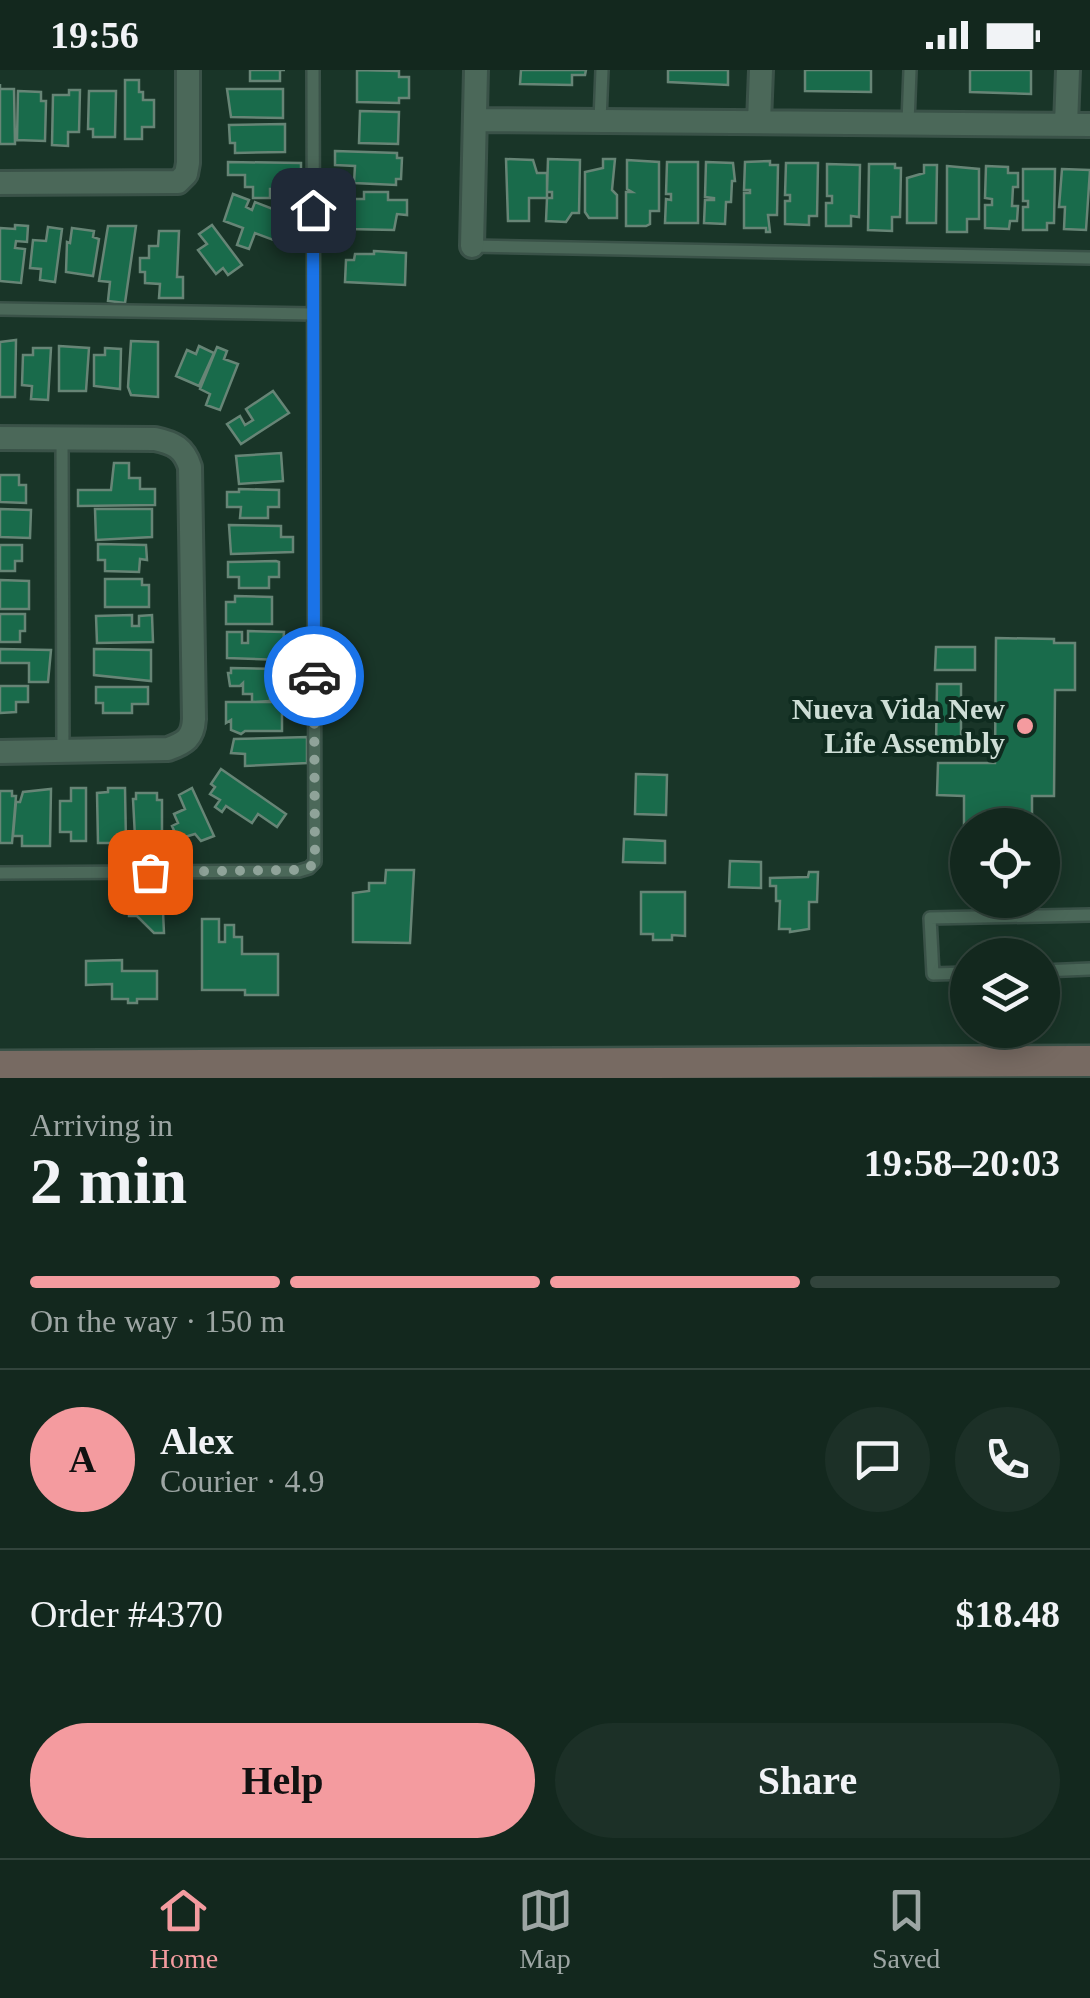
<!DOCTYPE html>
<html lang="en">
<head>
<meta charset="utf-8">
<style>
	body { margin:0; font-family:Georgia,serif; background:#1c3027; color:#f1f3f6; height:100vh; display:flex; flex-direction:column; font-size:38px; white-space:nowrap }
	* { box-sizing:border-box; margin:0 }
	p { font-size:32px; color:#9da6a4 }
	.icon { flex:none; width:55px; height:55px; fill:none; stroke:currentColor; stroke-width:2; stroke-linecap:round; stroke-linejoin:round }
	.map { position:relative; height:1008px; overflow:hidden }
	.panel { display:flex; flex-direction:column; background:#13281e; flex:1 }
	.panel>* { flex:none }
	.fabs { position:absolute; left:950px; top:738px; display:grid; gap:20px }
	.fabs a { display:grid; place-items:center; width:110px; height:110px; border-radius:50%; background:#13281e; box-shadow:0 5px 25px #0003,0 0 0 2px #32443c; font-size:50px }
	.pin { position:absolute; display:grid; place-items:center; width:85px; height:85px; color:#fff; margin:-42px; border-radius:20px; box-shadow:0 5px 15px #0006 }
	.courier { position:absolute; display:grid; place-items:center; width:100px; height:100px; margin:-50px; border:8px solid #1a73e8; border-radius:50%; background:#fff; color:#222; box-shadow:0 2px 12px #0007 }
	.summary em { font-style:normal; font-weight:700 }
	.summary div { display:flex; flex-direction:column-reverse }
	.summary { display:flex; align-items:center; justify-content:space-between; height:170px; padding:0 30px }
	h1 { font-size:65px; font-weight:700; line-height:75px }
	.bar { display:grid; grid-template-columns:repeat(4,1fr); gap:15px 10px; align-content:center; height:120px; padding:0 30px }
	.bar i { height:12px; border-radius:8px; background:#32443c }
	.bar .selected { background:#f49b9f }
	.bar p { grid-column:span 4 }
	.line { display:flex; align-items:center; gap:25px; padding:0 30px; border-top:2px solid #32443c }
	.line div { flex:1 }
	.round { display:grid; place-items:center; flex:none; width:105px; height:105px; border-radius:52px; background:#1c3027 }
	.button { display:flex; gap:20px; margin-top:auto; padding:20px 30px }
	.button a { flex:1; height:115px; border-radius:60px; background:#f49b9f; color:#111; font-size:40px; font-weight:700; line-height:115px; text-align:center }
	.button a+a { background:#1c3027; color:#f1f3f6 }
	.status { display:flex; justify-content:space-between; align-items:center; height:70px; padding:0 50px; background:#13281e; direction:ltr }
	.status svg { height:28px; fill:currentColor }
	.tabs { display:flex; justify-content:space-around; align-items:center; height:140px; border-top:2px solid #32443c; background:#13281e; font-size:28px; color:#9da6a4 }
	.tabs a { display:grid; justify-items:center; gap:5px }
	.tabs .selected { color:#f49b9f }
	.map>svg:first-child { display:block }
</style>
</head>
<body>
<div class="status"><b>19:56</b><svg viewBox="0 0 49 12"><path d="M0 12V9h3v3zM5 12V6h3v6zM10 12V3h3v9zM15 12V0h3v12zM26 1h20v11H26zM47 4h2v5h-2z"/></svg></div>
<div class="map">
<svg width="1090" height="1008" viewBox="0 0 1090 1008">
	<rect width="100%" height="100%" fill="#193528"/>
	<!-- building -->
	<path fill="#196b4b" stroke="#678576" stroke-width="2.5" d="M250,0H285H280V11H250Z
		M357,0L399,1V7H409V28H399V33L357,32Z
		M521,0H586L585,5H572V15L520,14Z
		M668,0H728V15L668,12Z
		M805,0H871V22L805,21Z
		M970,0H1031V24L970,22Z
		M125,10H139V22H143V30H154V57H142V69H125Z
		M0,14V19H14L15,74H0Z
		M227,19H283V48L231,47Z
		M69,20H80L79,62H68V76L52,75L53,25H69Z
		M18,21L41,22V31H46L45,71L17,70Z
		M89,21H116L115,67H93V59H88Z
		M360,41L399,42L398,74L359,73Z
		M285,54V82L235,83V73H230L229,55Z
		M335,81L397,83V88H402L401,109H396V115L354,113L355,96L335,95Z
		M506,89L533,90L537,103H547V128H529V151H508Z
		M548,89L580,90L579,143H572L566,152L546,151L547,128H552V122H547Z
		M603,89H615L612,120L617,125V148H589L585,142V102L603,98Z
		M627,90L659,92V141H650V154L646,156H626V122H632L627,119Z
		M770,91V95H778L777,145H768L770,162H766V158H744V123H750V120H744L745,92Z
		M228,92L301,93V115H275V119H270V128H253V117H245V105H228Z
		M667,92H698V153H665L666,129L671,130V124H666Z
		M706,92L733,93L735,111H732L731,132H726L725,154L704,153L705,130H714V128L705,127Z
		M786,93H818L817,146H809V155L785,154V131H790V125H785Z
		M827,94L860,95L859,147L851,146V156H826V133H832V126H827Z
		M869,94H895V98H901L900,147H892V161L868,160Z
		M924,95H937L936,153H907V108L924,103Z
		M947,96L979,99V149H967V162H947Z
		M986,96L1008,97V103H1018V117H1013L1012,136H1018L1017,151H1010L1009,159L985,158V135H992V129L985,128Z
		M1023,99H1055L1054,153H1047V160H1023V137H1028V131H1023Z
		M1062,99L1090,100L1086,160L1064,159L1065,137H1059Z
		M364,122H388V130H407V145L397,144L394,160L348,159L349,129H364Z
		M233,124L249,130L246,137L252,140L255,132L286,144L276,171L255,163L249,179L237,175L243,158L224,151Z
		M15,155L28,156L27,172L16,171L15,178L25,179L21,213L0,211V158L15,159Z
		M212,155L242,195L228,205L223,198L216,204L198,180L207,174L199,164Z
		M108,156H136L125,233L108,231L110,212L99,211Z
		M48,157L62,159L55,212L40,210L41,199L30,198L33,170L46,171Z
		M72,158L94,161L93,167L99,169L93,206L66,202L67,172L70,173Z
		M159,161H179L177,207H183V228H159L160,214L145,213V202H140V188H149V176H158Z
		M374,181L406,183L405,215L345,212L346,190H354L355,184H374Z
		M16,270L15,327H0V272Z
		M131,271L158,272V327L131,325L128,317Z
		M59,276L89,278L86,321H59Z
		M199,276L214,283L199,316L176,306L187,280L196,284Z
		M217,277L227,281L224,289L238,294L220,340L206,335L210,324L200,319Z
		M33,278H51L48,330L31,329L32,316L22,315L23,285H33Z
		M105,278L121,279L120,319L94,316V285H105Z
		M273,321L289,343L241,374L227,354L240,346L245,355L253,350L246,339Z
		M281,383L283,411L239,414L236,386Z
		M114,393H129V408H140V419H155V435L78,436V420H111Z
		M0,405H19V415H26V433L0,432Z
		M239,419L279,420V437H268V448H240L241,437H227V422H239Z
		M0,439L31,440L30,468L0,467Z
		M95,439H152V467L96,470Z
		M229,455L281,456V467H293V482L231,484Z
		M98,474L146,475L147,490L140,489L139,502L105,501V490H98Z
		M0,475H22V491H15V501H0Z
		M228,492L276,491L279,492V507H269V518H239V507H228Z
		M105,509H142V515H149V537H105Z
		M0,510L29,511V539H0Z
		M235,526L272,527V554H226V532H235Z
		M0,544H25V561H20V572H0Z
		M132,545V556H139V546L152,545L153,572L97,573L96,546Z
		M248,561L284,562L282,590L227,588V562H242V573H248Z
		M996,568L1054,569V573H1075V620H1055L1054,726H1032V755H968V777H964V726L937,725L938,693H995Z
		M936,577H975V600H935Z
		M0,579L51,580L48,612H29V593H0Z
		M94,579L151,580V611L94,605Z
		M231,598L282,599V613L270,614V631L252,632V624H243V613L240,616H230L228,603H231Z
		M937,614H961V676H936Z
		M0,616H28V632H16V642L0,643Z
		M96,617H148V634H132V643H103V633H96Z
		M226,632H282V661H245L241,664L231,660V650L226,653Z
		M307,667V693L245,696V684L231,683L234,669Z
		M221,699L286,744L277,757L258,744L252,753L226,736L222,742L215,737L220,730L210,724L215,717L211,714Z
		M636,704L667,705L666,745L635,744Z
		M71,718H86V771H71V762H60V731H71Z
		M108,718H125L126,773H98L97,723L108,722Z
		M192,718L214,766L201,771L195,764L178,769L172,756L178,753L174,744L185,739L179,725Z
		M51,719L50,776H22V766H13L16,732H20L23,722Z
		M0,721H12V726H16L12,773H0Z
		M136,723H157V730H162V767H135L133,729H136Z
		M624,769L665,771V793L623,792Z
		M730,791L761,792V818L729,817Z
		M386,800H414L410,873L353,872V823L369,821V813H385Z
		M809,802H818L817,832H809V859L790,862V859H779L780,831H776V816H770V808L808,807Z
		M129,820H162L164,863H154L137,846H129Z
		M641,822H685V866L672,865V870H653V864H641Z
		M202,849H219V872H225V855H234V867H242V884H278V925H245V920H202Z
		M122,890V901H157V929H137V933H128V929H112V914L86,915V891Z"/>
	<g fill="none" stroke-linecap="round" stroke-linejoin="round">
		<!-- service casing -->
		<g stroke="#3a5248" stroke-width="16">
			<path id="service" d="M600,51L602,0
				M908,53L910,0
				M472,176L1090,188
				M0,239L313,244
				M62,367L63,682
				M0,803L299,801L309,798L315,792L313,0
				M1042,901L1090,899
				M968,903L933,904L930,848L1090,845
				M1012,960V987"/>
		</g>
		<!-- minor casing -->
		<g stroke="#3a5248" stroke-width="28">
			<path id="minor" d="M475,50L1090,55
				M759,52L761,0
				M1066,55L1068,0
				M0,113L178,112L186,104L188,93V0
				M472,176L476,0
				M0,368L155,369C174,373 184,378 190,397L194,649C193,668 185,673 168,679L0,682"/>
		</g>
		<!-- secondary casing -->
		<g stroke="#3a5248" stroke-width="35">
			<path id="secondary" d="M0,996L1090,991"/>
		</g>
		<!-- service -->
		<use href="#service" stroke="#4b6859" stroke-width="11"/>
		<!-- minor -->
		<use href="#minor" stroke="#4b6859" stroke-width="22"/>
		<!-- secondary -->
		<use href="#secondary" stroke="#776a62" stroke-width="30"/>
	</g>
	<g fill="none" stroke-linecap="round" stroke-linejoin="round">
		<!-- done -->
		<path stroke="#8fa399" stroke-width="10" stroke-dasharray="0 18" d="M150,802L299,800L309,798L315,792L314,606"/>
		<!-- route -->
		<path stroke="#1a73e8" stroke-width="12" d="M313,140L314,606"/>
	</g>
	<!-- markers -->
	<circle fill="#f49b9f" stroke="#0f2b1f" stroke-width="4" cx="1025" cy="656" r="10"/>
	<g text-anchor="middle" stroke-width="8" stroke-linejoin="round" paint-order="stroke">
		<!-- poi labels -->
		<g font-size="30" font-weight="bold" fill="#ceded6" stroke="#0f2b1f" text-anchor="end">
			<text x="1005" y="649">Nueva Vida New<tspan x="1005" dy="34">Life Assembly</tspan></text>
		</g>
	</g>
</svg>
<div class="fabs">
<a><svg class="icon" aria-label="locate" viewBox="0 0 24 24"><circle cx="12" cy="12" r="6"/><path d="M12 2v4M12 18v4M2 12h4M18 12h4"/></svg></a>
<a><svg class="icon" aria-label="layers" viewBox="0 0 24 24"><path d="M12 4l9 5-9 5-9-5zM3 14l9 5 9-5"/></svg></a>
</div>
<div class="pin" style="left:150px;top:802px;background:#ea580c"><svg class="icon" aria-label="bag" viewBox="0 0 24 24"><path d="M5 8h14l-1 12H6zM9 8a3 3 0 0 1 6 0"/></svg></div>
<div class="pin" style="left:313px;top:140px;background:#1f2937"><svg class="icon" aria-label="home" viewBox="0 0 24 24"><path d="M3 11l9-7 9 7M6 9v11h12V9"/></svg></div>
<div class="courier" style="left:314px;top:606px"><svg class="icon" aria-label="car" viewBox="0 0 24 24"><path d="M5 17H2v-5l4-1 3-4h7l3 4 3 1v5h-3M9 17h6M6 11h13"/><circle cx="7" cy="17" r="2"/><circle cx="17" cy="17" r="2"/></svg></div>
</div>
<section class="panel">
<div class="summary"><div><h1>2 min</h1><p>Arriving in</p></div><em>19:58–20:03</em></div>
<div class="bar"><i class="selected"></i><i class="selected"></i><i class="selected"></i><i></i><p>On the way · 150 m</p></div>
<div class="line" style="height:180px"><b class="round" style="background:#f49b9f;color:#111">A</b><div><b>Alex</b><p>Courier · 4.9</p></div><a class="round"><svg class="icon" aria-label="chat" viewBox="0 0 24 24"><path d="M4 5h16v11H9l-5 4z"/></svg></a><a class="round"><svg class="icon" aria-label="phone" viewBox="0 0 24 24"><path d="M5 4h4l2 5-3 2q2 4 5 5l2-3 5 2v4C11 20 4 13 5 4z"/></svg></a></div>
<div class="line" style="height:130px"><div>Order #4370</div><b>$18.48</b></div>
<div class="button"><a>Help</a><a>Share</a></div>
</section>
<nav class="tabs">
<a class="selected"><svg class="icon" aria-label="home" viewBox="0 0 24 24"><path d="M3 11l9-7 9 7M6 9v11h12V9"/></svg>Home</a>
<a><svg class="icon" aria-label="map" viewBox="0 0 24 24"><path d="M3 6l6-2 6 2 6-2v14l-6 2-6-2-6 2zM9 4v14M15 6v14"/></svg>Map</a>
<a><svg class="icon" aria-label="saved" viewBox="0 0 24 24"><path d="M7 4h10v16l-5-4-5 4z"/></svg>Saved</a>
</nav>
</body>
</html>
